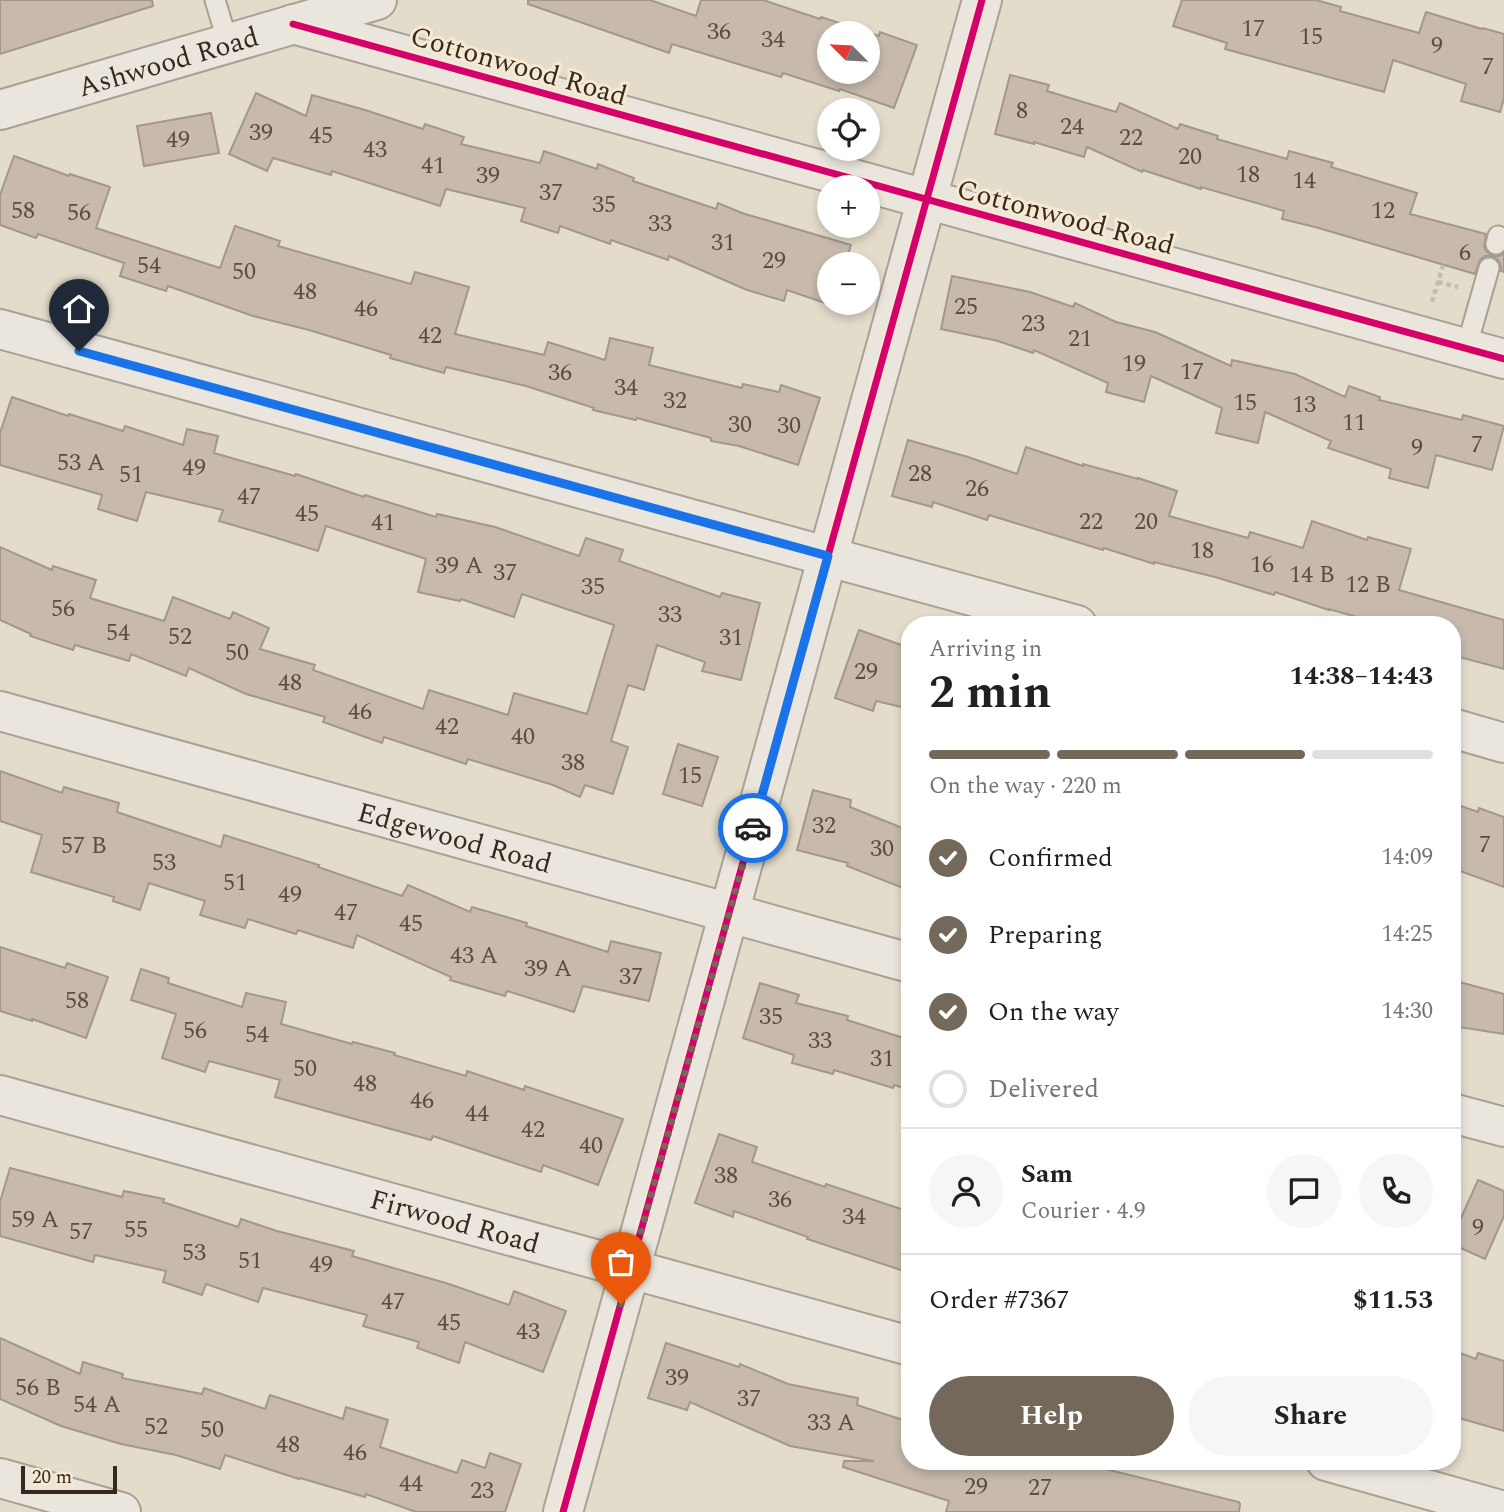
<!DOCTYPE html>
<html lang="en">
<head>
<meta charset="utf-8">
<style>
	body { margin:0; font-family:Spectral,serif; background:#f6f6f6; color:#202124; height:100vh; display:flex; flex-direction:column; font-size:26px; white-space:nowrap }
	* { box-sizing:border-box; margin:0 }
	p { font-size:23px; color:#757577 }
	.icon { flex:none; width:38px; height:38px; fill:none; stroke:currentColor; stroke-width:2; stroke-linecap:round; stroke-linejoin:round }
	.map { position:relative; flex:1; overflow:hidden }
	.details { position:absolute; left:901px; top:616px; width:560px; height:854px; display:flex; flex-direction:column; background:#fff; border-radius:28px; box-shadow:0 4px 10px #0003 }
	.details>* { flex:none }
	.needle { width:46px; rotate:294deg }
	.tools { position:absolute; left:817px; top:21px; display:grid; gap:14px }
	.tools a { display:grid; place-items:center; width:63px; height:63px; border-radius:50%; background:#fff; box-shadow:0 4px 10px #0003; font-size:35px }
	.scale { position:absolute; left:21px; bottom:18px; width:96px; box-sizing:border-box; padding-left:7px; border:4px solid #36291d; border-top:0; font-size:19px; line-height:24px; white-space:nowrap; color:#36291d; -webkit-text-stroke:5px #f5e9d1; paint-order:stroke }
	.pin { position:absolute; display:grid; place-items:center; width:60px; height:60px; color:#fff; margin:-72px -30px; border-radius:50% 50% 50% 0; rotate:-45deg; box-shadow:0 0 7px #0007 }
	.pin .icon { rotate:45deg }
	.courier { position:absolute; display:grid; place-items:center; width:70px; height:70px; margin:-35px; border:5px solid #1a73e8; border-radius:50%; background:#fff; color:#222; box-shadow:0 2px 9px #0007 }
	.overview em { font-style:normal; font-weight:700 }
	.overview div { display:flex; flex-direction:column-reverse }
	.overview { display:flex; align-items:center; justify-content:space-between; height:119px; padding:0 28px }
	h1 { font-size:46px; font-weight:700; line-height:52px }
	.bar { display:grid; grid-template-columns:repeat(4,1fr); gap:10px 7px; align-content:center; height:84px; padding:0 28px }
	.bar i { height:9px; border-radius:5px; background:#e0e0e0 }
	.bar .on { background:#73685a }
	.bar p { grid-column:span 4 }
	.line { display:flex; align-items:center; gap:18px; padding:0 28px; border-top:2px solid #e0e0e0 }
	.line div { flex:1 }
	.round { display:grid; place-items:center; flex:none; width:74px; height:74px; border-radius:37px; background:#f6f6f6 }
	ol { padding:0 28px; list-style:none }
	li { display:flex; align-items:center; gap:21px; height:77px }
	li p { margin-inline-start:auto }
	li .icon { padding:7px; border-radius:50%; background:#73685a; color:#fff; stroke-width:4 }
	li:last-child { color:#757577 }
	li i { width:38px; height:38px; border:4px solid #e0e0e0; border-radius:50% }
	.button { display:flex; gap:14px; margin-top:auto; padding:14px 28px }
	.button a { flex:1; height:80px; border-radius:42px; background:#73685a; color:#fff; font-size:28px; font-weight:700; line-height:80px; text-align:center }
	.button a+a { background:#f6f6f6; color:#202124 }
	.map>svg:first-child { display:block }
</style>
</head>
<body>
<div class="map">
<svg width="1504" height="1512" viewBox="0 0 1504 1512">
	<rect width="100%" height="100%" fill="#e3dccb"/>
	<!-- building -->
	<path fill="#c7baac" stroke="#a3978b" stroke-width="2" fill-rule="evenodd" d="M0,0H152L153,6L0,54Z
		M528,0H650L696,16L701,0H763L820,19L821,17L879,36L880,32L917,45L894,108L840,89L839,91L783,73L781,77L672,44L669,53L528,4ZM830,33H868V72H830Z
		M1182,0H1316L1341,7L1340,11L1419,33L1426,12L1482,29L1483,28L1504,34V98L1500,112L1461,101L1466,84L1393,60L1384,92L1225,49L1227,43L1173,26Z
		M1010,75L1049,85L1047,91L1116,112L1120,103L1178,129L1180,124L1218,136L1217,139L1287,159L1289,151L1333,163L1331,167L1417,193L1410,214L1486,234L1484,247L1487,252L1494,256H1499L1504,253V272L1501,271V266L1498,260L1492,256H1485L1480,260L1475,274L1315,227L1282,219L1284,211L1201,187V189L1143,170L1142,172L1087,147L1084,157L1034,142V144L995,134Z
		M256,93L306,116L312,95L365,110L423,129L425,124L464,137L461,144L540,163L544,151L597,169L598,164L634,178L633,181L716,209L718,203L742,213L851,245L845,264H830V303H832L831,305L787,290L784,301L747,290L669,256L668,260L611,240L610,244L560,226L558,233L521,221L525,208L446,189L440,206L332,171L331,175L273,158L267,171L229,154Z
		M211,113L219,153L144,166L137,126Z
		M14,156L69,176L70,174L110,187L96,228L220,268L235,226L280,241L278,246L411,284L415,272L469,287L455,334L544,355L548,342L605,360L610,338L653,348L649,365L742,388L743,384L779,392L781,385L820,398L798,465L739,446L711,441V438L637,418L636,420L593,410L594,408L526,386L446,367L444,373L390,358L391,355L309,330L253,316L168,286L166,291L120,276L124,263L38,234L36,238L0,225V195Z
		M952,276L1030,292L1073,307L1075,303L1116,322L1155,332L1231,366L1232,360L1295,374L1345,397L1349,386L1380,397L1379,400L1462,420L1463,415L1504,426L1492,470L1436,455L1428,488L1389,478L1391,469L1328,448L1331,441L1265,412L1258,443L1216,433L1222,408L1151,376L1144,402L1106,392L1108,383L1034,350L1033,353L998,341L941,329Z
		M12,397L68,416L69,414L123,431L125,426L183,445L187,429L218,436L214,453L295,476L296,474L364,497L365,495L436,517L437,514L495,527L579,556L586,538L623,550L619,561L720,597L722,593L760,603L741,680L702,671L705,662L657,645L644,690L628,685L611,741L628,747L613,794L585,785L580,797L553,785L468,759L466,764L384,737L382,743L323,722L325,717L246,694L189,668L186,676L131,654L129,661L75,645L73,650L30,636L31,634L0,620V547L52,570L53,566L96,580L90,598L164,621L173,597L230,619L233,612L269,628L260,649L315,665L313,670L423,709L429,690L508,715L514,693L587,714L614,625L522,594L514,617L461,599L460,601L418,592L426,559L326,526L318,551L267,535L219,521L223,510L146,492L137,521L98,509L102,495L0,465V433Z
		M908,440L968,457L1017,474L1026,447L1083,466V464L1138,479V478L1177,491L1169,516L1248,538L1250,532L1303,548L1312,521L1367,540L1368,537L1411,549L1399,590L1504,620V669L1452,655V625H1385L1329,609V610L1275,592L1274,595L1215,577L1154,562V564L1104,548L1103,550L989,515L987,520L933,502L932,507L892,496Z
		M859,630L910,648V709L876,701L873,711L835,698Z
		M678,744L718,757L702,806L663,794Z
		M0,771L62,793L64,787L119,803L117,812L221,847L224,835L319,865L318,867L402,896L408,885L470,912L472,907L527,923L526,926L608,952L611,941L661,953L649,1001L583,986L574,1012L507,991L505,996L450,980L451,977L357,935L353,948L298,930L296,934L248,919L245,928L200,915L205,901L149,883L140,910L113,901L114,897L31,872L42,835L0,821Z
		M813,790L851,800L850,807L910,831V870L903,888L847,866L848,863L797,850Z
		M1452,803L1478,812L1479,808L1504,817V887L1452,868Z
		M0,947L65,968L67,963L108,977L86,1038L32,1019V1021L0,1011Z
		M141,969L169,978L168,983L242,1007L246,993L286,1002L281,1024L352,1044L353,1042L395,1053L394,1055L466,1076L467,1071L524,1090L525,1086L623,1119L598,1185L543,1165L541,1172L433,1136L431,1140L275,1097L280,1080L209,1061L205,1072L162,1058L176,1014L131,1000Z
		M1452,980L1504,994V1034L1452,1026Z
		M760,983L799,995L796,1003L848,1016L847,1020L910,1040V1090L894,1085L893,1088L834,1070L833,1074L792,1063L794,1055L743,1038Z
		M719,1134L757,1147L752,1162L825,1187L826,1184L910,1212V1273L807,1239L808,1237L734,1211L733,1217L695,1203Z
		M10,1168L122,1197L124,1191L164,1199L163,1202L238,1227L241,1219L277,1231L354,1251L352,1256L449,1284L509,1305L514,1291L566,1311L543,1372L465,1342L459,1363L417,1348L419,1342L363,1326L367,1315L263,1288L258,1302L206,1284L202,1295L163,1282L166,1271L95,1255L93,1262L0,1236V1202Z
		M1478,1180L1504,1191V1216L1485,1259L1452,1244V1238Z
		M0,1338L80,1374L83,1362L123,1374L122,1378L202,1394L204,1388L265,1409L270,1395L343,1419L346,1407L388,1420L380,1447L457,1473L462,1460L485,1468L490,1453L521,1464L505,1512H416L366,1494L365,1497L300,1478L299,1479L225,1455L220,1469L176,1455L121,1444L61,1426L0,1399Z
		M666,1343L739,1367L740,1364L788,1384L858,1398L857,1405L903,1420L906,1410L910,1411V1461H1073L1239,1502L1240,1504L1239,1512H946L949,1501L843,1467L844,1461H874L790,1446L690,1402L687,1410L648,1398Z
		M1452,1350L1476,1359L1478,1353L1504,1361V1431L1452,1416Z"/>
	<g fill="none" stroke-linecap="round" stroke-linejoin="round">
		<!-- service casing -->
		<g stroke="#a8a195" stroke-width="23">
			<path id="service" d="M215,0L228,43
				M1496,244L1498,236
				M1466,349L1489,268"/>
		</g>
		<!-- minor casing -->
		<g stroke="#a8a195" stroke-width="42">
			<g id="minor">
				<path d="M293,24L1504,359"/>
				<path id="s1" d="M0,110L377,0"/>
				<path d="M0,329L1077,625"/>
				<path id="s2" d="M0,711L910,963"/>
				<path d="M1452,728L1504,743"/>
				<path id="s3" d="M0,1095L910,1346"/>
				<path d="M1452,1113L1504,1127"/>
				<path d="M1326,1461L1504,1511"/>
				<path d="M0,1478L121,1512"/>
				<path d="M563,1512L982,0"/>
			</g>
		</g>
		<!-- path -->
		<path stroke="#c3bdb4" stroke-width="4.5" stroke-dasharray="5 3.5" stroke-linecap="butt" d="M1438,282L1458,287
			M1432,302L1443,265"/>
		<!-- service -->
		<use href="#service" stroke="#ebe6dd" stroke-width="19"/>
		<!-- minor -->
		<use href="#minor" stroke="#ebe6dd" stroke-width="38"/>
		<!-- cycleway casing -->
		<g stroke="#f5e9d1" stroke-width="11">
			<path id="cycleway" d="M293,24L1504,359
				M563,1512L982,0"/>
		</g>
		<!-- cycleway -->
		<use href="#cycleway" stroke="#d6006c" stroke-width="7"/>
	</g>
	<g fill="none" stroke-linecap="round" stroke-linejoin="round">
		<!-- done -->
		<path stroke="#73685a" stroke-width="7" stroke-dasharray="0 12.6" d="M621,1304L753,828"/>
		<!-- route -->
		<path stroke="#1a73e8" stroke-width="9" d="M79,351L828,556L753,828"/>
	</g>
	<g text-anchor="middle" stroke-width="6" stroke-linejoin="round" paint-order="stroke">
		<!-- number labels -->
		<g font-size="24" fill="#5a4d41">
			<text x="1253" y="36">17</text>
			<text x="719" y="39">36</text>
			<text x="1311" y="44">15</text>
			<text x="773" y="47">34</text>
			<text x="1437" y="53">9</text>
			<text x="1488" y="74">7</text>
			<text x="1022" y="118">8</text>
			<text x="1072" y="134">24</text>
			<text x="261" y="140">39</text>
			<text x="321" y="143">45</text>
			<text x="1131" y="145">22</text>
			<text x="178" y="147">49</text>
			<text x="375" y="157">43</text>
			<text x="1190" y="164">20</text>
			<text x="433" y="173">41</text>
			<text x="1248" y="182">18</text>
			<text x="488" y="183">39</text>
			<text x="1304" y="188">14</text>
			<text x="551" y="200">37</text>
			<text x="604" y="212">35</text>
			<text x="23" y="218">58</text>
			<text x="1383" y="218">12</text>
			<text x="79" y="220">56</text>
			<text x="660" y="231">33</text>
			<text x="723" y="250">31</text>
			<text x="1465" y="260">6</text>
			<text x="774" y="268">29</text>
			<text x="149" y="273">54</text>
			<text x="244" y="279">50</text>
			<text x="305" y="299">48</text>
			<text x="966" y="314">25</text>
			<text x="366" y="316">46</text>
			<text x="1033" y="331">23</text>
			<text x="430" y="343">42</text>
			<text x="1080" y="346">21</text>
			<text x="1134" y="371">19</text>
			<text x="1192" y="379">17</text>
			<text x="560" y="380">36</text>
			<text x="626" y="395">34</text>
			<text x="675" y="408">32</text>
			<text x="1245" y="410">15</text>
			<text x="1304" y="412">13</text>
			<text x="1354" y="430">11</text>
			<text x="740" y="432">30</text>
			<text x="789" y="433">30</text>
			<text x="1477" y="452">7</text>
			<text x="1417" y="455">9</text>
			<text x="81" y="470">53 A</text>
			<text x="194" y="475">49</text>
			<text x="920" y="481">28</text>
			<text x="131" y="482">51</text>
			<text x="977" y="496">26</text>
			<text x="249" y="504">47</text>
			<text x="307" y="521">45</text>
			<text x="1091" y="529">22</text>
			<text x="1146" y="529">20</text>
			<text x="383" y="530">41</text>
			<text x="1202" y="558">18</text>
			<text x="1262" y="572">16</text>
			<text x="459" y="573">39 A</text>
			<text x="505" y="580">37</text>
			<text x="1312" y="582">14 B</text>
			<text x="1368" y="592">12 B</text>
			<text x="593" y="594">35</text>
			<text x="63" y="616">56</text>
			<text x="670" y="622">33</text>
			<text x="118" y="640">54</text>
			<text x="180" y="644">52</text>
			<text x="731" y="645">31</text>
			<text x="237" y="660">50</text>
			<text x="866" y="679">29</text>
			<text x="290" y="690">48</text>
			<text x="360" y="719">46</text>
			<text x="447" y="734">42</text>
			<text x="523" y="744">40</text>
			<text x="573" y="770">38</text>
			<text x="690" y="783">15</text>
			<text x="824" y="833">32</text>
			<text x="1485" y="852">7</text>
			<text x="84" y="853">57 B</text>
			<text x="882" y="856">30</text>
			<text x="164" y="870">53</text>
			<text x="235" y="890">51</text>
			<text x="290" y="902">49</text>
			<text x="346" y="920">47</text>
			<text x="411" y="931">45</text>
			<text x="474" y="963">43 A</text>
			<text x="548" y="976">39 A</text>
			<text x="631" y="984">37</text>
			<text x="77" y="1008">58</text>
			<text x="771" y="1024">35</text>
			<text x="195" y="1038">56</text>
			<text x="257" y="1042">54</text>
			<text x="820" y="1048">33</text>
			<text x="882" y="1066">31</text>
			<text x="305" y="1076">50</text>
			<text x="365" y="1091">48</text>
			<text x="422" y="1108">46</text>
			<text x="477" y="1121">44</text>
			<text x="533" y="1137">42</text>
			<text x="591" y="1153">40</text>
			<text x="726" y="1183">38</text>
			<text x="780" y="1207">36</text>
			<text x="854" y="1224">34</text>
			<text x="35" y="1227">59 A</text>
			<text x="1478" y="1235">9</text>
			<text x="136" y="1237">55</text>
			<text x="81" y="1239">57</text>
			<text x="194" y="1260">53</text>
			<text x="250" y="1268">51</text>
			<text x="321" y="1272">49</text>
			<text x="393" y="1309">47</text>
			<text x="449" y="1330">45</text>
			<text x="528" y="1339">43</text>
			<text x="677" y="1385">39</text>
			<text x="38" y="1395">56 B</text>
			<text x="749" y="1406">37</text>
			<text x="97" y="1412">54 A</text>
			<text x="831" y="1430">33 A</text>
			<text x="156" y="1434">52</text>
			<text x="212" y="1437">50</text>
			<text x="288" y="1452">48</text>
			<text x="355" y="1460">46</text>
			<text x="411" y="1491">44</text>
			<text x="976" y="1494">29</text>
			<text x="1040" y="1495">27</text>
			<text x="482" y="1498">23</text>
		</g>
		<!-- street labels -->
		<g font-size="28" fill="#36291d" stroke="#f5e9d1">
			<text dy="10" stroke="none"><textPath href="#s1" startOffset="175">Ashwood Road</textPath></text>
			<text transform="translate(519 65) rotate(16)" y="10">Cottonwood Road</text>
			<text transform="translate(1066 216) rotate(15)" y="10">Cottonwood Road</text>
			<text dy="10" stroke="none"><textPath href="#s2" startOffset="472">Edgewood Road</textPath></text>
			<text dy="10" stroke="none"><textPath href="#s3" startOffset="472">Firwood Road</textPath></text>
		</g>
	</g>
</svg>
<div class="tools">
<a><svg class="needle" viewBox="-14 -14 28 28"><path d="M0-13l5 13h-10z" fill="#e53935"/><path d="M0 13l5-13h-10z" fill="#757577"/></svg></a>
<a><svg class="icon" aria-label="locate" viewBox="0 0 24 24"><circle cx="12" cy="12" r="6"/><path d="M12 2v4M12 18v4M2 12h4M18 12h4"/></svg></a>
<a>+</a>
<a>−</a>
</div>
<div class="scale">20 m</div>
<div class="pin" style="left:621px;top:1304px;background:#ea580c"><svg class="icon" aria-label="bag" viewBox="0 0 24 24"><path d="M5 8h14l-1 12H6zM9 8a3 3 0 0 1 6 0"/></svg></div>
<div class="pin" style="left:79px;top:351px;background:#1f2937"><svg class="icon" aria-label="home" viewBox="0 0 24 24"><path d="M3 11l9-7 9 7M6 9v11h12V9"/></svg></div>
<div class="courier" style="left:753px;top:828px"><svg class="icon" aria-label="car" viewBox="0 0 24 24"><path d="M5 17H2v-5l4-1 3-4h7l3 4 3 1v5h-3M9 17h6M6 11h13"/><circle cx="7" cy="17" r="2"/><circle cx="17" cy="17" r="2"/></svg></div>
<section class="details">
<div class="overview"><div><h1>2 min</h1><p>Arriving in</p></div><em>14:38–14:43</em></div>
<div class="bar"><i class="on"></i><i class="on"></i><i class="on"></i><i></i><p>On the way · 220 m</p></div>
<ol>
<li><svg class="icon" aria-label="check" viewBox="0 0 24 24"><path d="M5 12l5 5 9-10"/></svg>Confirmed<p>14:09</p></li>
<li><svg class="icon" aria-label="check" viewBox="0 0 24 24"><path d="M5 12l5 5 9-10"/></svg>Preparing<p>14:25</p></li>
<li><svg class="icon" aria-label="check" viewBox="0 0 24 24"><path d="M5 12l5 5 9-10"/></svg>On the way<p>14:30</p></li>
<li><i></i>Delivered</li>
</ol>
<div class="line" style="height:126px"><a class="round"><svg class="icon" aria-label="person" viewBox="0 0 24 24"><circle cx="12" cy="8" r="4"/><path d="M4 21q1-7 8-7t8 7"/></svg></a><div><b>Sam</b><p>Courier · 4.9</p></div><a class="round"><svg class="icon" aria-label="chat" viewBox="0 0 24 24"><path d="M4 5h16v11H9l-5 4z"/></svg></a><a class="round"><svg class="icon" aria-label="phone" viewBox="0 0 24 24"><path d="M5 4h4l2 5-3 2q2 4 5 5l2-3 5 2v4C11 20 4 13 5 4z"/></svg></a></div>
<div class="line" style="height:91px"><div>Order #7367</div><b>$11.53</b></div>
<div class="button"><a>Help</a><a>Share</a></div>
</section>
</div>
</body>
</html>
